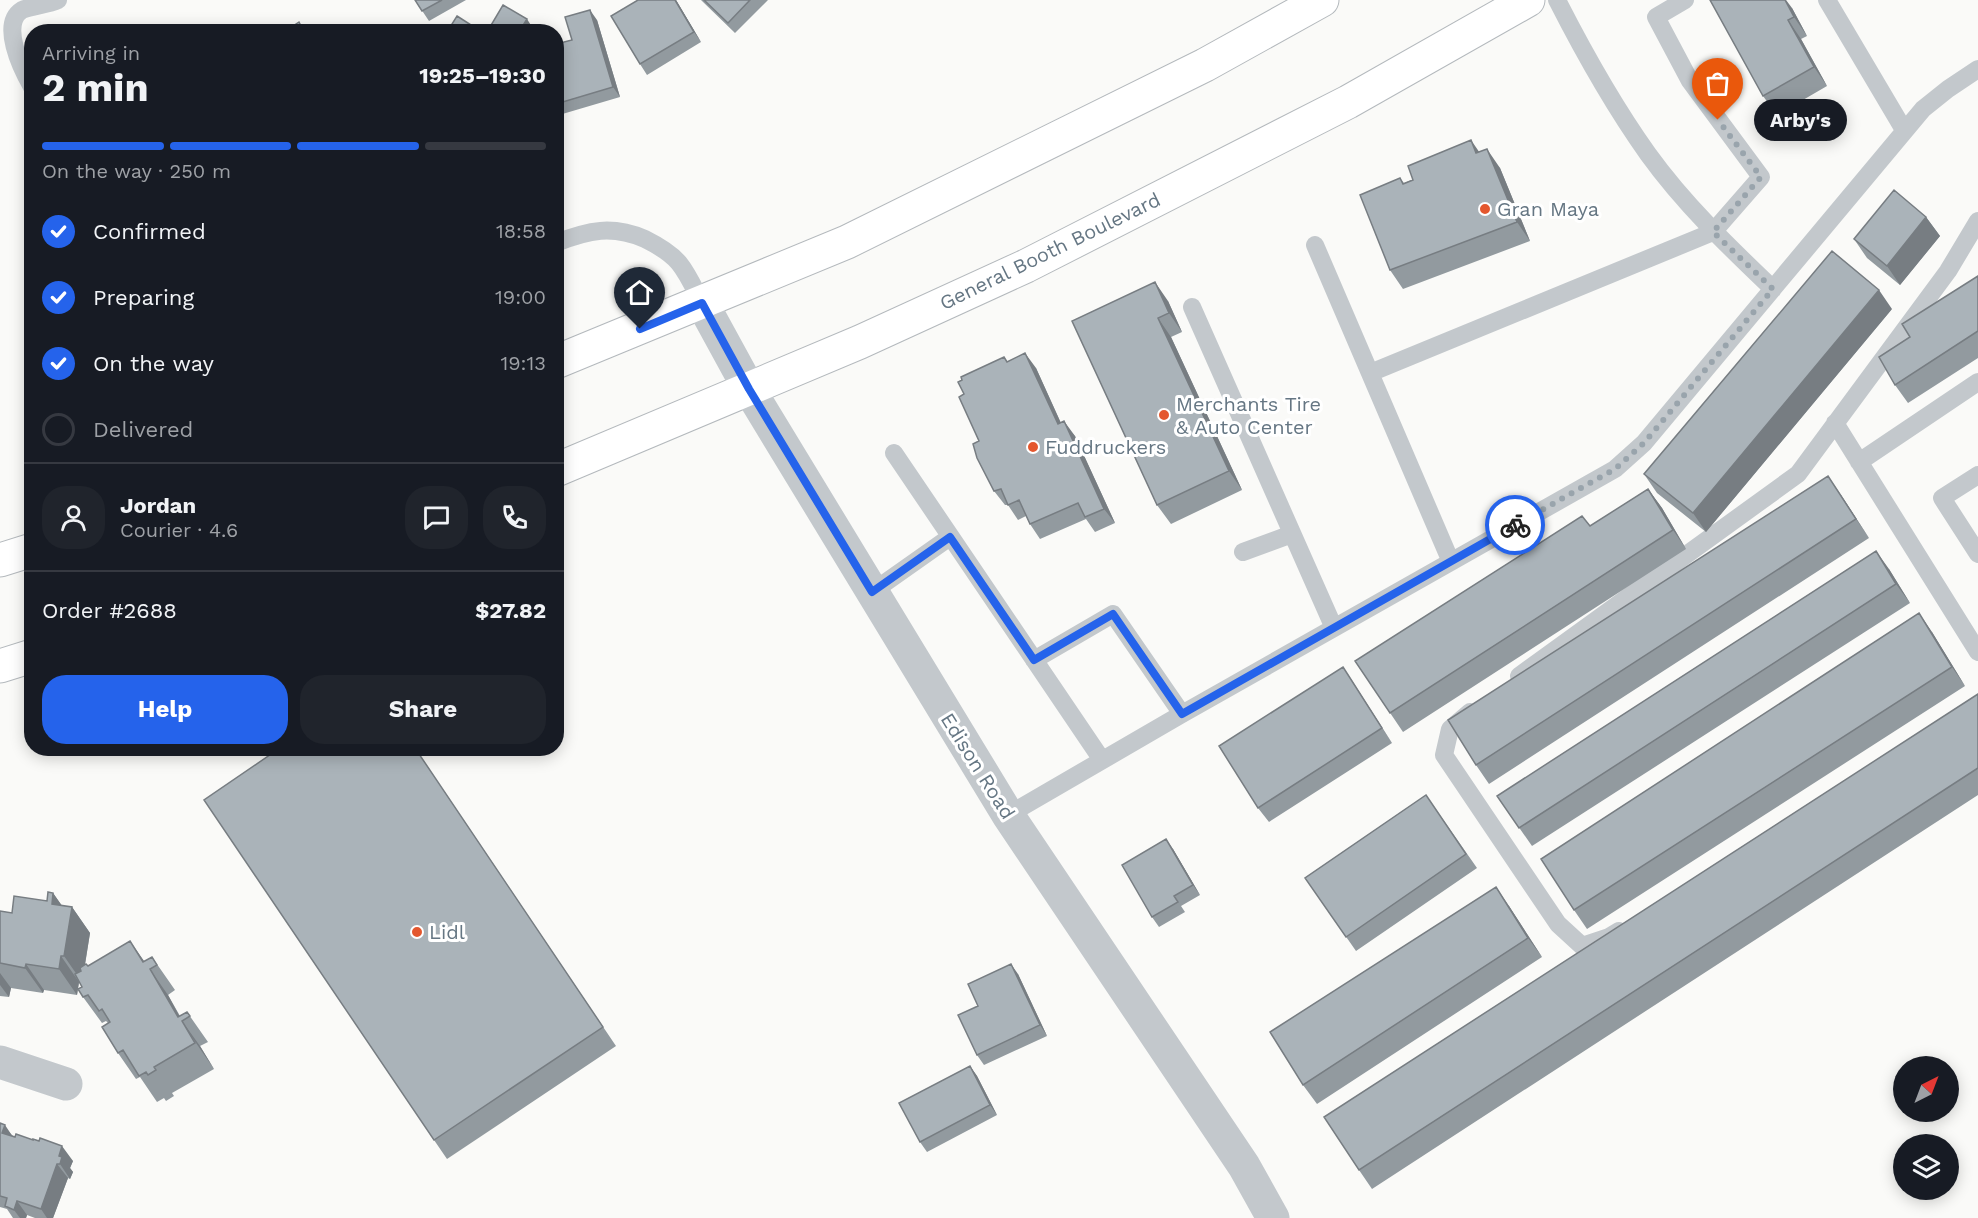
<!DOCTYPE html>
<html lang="en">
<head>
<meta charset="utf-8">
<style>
	body { margin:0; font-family:"Work Sans",sans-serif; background:#20242c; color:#f1f3f6; height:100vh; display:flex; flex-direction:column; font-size:22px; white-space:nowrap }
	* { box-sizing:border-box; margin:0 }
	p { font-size:20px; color:#9ea1a6 }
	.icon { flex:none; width:33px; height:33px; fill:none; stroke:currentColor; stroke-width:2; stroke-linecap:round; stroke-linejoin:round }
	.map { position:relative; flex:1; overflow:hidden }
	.side { position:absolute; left:24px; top:24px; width:540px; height:732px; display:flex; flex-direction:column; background:#171b24; border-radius:24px; box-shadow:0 3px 15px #0003 }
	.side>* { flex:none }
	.needle { width:39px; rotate:42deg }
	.buttons { position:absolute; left:1893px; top:1056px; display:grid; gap:12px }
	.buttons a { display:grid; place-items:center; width:66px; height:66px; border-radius:50%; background:#171b24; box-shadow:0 3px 15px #0003; font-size:30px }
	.pin { position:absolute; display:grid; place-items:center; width:51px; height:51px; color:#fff; margin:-62px -26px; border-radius:50% 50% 50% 0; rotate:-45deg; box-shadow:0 0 6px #0007 }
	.pin .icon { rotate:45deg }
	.courier { position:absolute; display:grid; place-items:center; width:60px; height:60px; margin:-30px; border:4px solid #2563eb; border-radius:50%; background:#fff; color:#222; box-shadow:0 2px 8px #0007 }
	.bubble { position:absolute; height:42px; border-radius:21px; background:#171b24; box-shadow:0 3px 15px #0003; font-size:20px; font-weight:700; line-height:42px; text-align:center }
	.summary em { font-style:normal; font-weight:700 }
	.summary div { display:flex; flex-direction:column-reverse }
	.summary { display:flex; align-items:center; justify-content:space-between; height:102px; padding:0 18px }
	h1 { font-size:39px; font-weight:700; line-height:45px }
	.bar { display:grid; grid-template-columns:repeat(4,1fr); gap:9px 6px; align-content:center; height:72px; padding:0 18px }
	.bar i { height:8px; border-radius:4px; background:#363941 }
	.bar .on { background:#2563eb }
	.bar p { grid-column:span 4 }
	.line { display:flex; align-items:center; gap:15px; padding:0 18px; border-top:2px solid #363941 }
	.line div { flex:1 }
	.round { display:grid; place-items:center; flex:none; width:63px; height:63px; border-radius:24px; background:#20242c }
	ol { padding:0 18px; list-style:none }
	li { display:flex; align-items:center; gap:18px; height:66px }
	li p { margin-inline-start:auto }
	li .icon { padding:6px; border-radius:50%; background:#2563eb; color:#fff; stroke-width:4 }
	li:last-child { color:#9ea1a6 }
	li i { width:33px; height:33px; border:3px solid #363941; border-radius:50% }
	.primary-button { display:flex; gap:12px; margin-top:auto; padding:12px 18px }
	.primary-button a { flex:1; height:69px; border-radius:24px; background:#2563eb; color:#fff; font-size:24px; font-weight:700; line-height:69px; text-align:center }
	.primary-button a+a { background:#20242c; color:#f1f3f6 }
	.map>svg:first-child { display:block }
</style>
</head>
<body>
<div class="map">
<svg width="1978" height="1218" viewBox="0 0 1978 1218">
	<rect width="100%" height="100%" fill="#fafaf8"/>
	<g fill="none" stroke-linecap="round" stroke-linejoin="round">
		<!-- trunk casing -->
		<g stroke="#b4b9bd" stroke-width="35">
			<path id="trunk" d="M556,362L847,242L1205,65L1322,0
				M556,470L860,342L1026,266L1348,102L1528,0
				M0,560L32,550
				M0,666L32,656"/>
		</g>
		<!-- service -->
		<path stroke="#c3c8cc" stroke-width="18" d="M1557,0C1584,53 1613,105 1648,154C1684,204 1729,247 1773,289
			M1827,0L1904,130
			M32,87C21,68 0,24 22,10C34,5 47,5 58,0
			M556,243C589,230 612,225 645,239C657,245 670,252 679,263C688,274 695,290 702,303
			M1315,245L1451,562
			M1192,307L1334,628
			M1370,373L1713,232L1761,177L1690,81L1656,17L1685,0
			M1835,423L1978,652
			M894,453L1102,760
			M1859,462L1978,382
			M1978,475L1942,498L1978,554
			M1243,552L1292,534
			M872,592L950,537
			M1034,660L1113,614L1182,714
			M1519,676L1798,474L1948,271L1978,221
			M1470,712L1450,729L1444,755L1558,924L1582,946L1609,937L1619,931
			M1008,815L1182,714L1615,469L1644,443L1923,109L1948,89L1978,69"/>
		<!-- minor -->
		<path stroke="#c3c8cc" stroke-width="33" d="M702,303L749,389L1008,815L1244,1166L1273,1218
			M0,1062L66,1084"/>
		<!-- trunk -->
		<use href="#trunk" stroke="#fff" stroke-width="33"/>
	</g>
	<!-- wall -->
	<path fill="#929a9f" d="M415,0H466L429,21Z
		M676,0L701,42L647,75L640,64Z
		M701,0H768L735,33Z
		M1792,8L1807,36L1801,39L1827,86L1777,115L1763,96Z
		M597,20L620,97L559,115L556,112V44L572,40Z
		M1479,152L1500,168L1530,241L1403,289L1390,270L1400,178L1404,183Z
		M1926,217L1940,236L1900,285L1867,258L1854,239Z
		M1978,276V358L1908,403L1895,385L1910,337Z
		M1168,301L1182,332L1171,337L1242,490L1171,524L1157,505L1072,321Z
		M1892,309L1706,532L1657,493L1644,474Z
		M1004,357L1007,361L1036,368L1061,423L1075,436L1115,523L1095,532L1086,519L1040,539L1030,524L1026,516L1018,520L1008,505H1005L994,491L964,394Z
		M1648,489L1662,508L1686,549L1403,732L1355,661L1590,526Z
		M1841,495L1869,538L1489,784L1476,765Z
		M1889,569L1910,603L1532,846L1497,796Z
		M1932,632L1965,686L1587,929L1574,910Z
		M1343,667L1392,743L1269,822L1258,808Z
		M1978,694V795L1372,1189L1359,1170Z
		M415,748L616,1046L447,1159L434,1140Z
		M1426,795L1477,868L1356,951L1305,878Z
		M1173,849L1200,895L1181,906L1185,912L1159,927L1152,917Z
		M53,893L62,906L72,907L90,933L85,965L88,966L145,961L152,957L175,990L168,995L180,1016L187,1012L208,1042L200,1046L214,1069L172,1093L174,1096L166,1101L164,1098L157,1102L140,1077L136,1079L118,1053L108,1023L106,1021L102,1023L83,997L82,987L79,982L77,995L44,990L43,993L11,988L9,997L0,996V911L12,913L47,901Z
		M1509,906L1542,957L1317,1104L1303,1085Z
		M1018,974L1047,1036L984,1065L977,1055L978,1006Z
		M970,1066L977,1076L997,1115L927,1152L920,1142Z
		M0,1123L14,1137L73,1161L70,1168L73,1172L70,1179L68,1178L53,1218H35L27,1215L26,1218H13L7,1209L0,1207Z"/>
	<!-- shaded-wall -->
	<path fill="#777d82" d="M675,0H676L701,42L694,32Z
		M1785,0H1786L1792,8L1807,36L1794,17Z
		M590,10L597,20L620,97L613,87Z
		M527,19L534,30L532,32H519Z
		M1788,20L1801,39L1827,86L1814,67Z
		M1471,140L1484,159L1476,153Z
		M1487,149L1500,168L1530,241L1517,222Z
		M1926,217L1940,236L1900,285L1887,266Z
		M1155,282L1168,301L1182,332L1169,313Z
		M1879,290L1892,309L1706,532L1693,513Z
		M1158,318L1171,337L1242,490L1229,471Z
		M1025,353L1036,368L1068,439L1058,424Z
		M1064,421L1075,436L1115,523L1104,509Z
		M1828,476L1841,495L1869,538L1856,519Z
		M1648,489L1662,508L1686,549L1673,530Z
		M1876,551L1889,569L1910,603L1896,584Z
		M1919,613L1932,632L1965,686L1952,667Z
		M1343,667L1353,682L1392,743L1382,728Z
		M1166,839L1173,849L1200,895L1193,885Z
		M1496,887L1509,906L1542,957L1528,938Z
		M53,893L70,917L72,907L90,933L82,982L64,956L52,904Z
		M130,941L168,995L182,1021L200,1046L214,1069L178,1017Z
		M61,956L79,982L77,995L59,969Z
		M26,964L44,990L43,993L25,968Z
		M1011,964L1018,974L1047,1036L1040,1025Z
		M0,973L11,988L9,997L0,985Z
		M970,1066L977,1076L997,1115L990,1105Z
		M5,1125L15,1140L2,1133Z
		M62,1146L73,1161L70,1168L73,1172L70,1179L60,1164L59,1156Z
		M57,1164L68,1178L53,1218H47L41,1209Z
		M17,1201L27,1215L26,1218H20L14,1210Z"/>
	<!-- building -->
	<path fill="#aab3b9" stroke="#777d82" stroke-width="1.5" d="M415,0H442L422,11Z
		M638,0H675L694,32L640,64L611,16Z
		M704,0H750L728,23Z
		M1710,0H1785L1794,17L1788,20L1814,67L1763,96Z
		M503,5L527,19L519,32H487Z
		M590,10L613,87L556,104V44L572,40L565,17Z
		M457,16L482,32H447Z
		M299,22L304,32H284Z
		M1471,140L1476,153L1487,149L1517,222L1390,270L1360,195L1400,178L1403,184L1413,180L1408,166Z
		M1894,190L1926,217L1887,266L1854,239Z
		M1832,251L1879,290L1693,513L1644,474Z
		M1978,276V331L1895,385L1879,357L1910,337L1902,324Z
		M1155,282L1169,313L1158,318L1229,471L1157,505L1072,321Z
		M1025,353L1058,424L1064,421L1104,509L1085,517L1078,503L1030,524L1019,500L1008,505L1001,489L994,491L977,458L973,444L979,441L959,397L964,394L958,382L962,380L961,377L1004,357L1007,362Z
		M1828,476L1856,519L1476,765L1448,720Z
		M1648,489L1673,530L1390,713L1355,661L1582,516L1590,526Z
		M1876,551L1896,584L1519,828L1497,796Z
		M1919,613L1952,667L1574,910L1541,859Z
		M1343,667L1382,728L1258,808L1219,746Z
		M1978,694V768L1359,1170L1324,1117Z
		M280,748H415L603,1027L434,1140L204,800Z
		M1426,795L1466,854L1346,937L1305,878Z
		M1166,839L1193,885L1174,896L1178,902L1152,917L1122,865Z
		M1496,887L1528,938L1303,1085L1270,1032Z
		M48,892L53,893L52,904L72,907L64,956H61L59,969L26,964L25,968L0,963V911L12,913L14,896L47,901Z
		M130,941L143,962L152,957L157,965L150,969L178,1017L187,1012L190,1016L182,1021L195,1043L154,1067L156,1070L148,1075L146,1072L139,1076L123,1050L118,1053L102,1027L110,1022L102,1009L99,1011L88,995L83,997L78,989L82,987L75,974L81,971L80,968L86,964L88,966Z
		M1011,964L1040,1025L977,1055L958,1015L978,1006L968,984Z
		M970,1066L990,1105L920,1142L899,1103Z
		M0,1123L5,1125L2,1133L15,1137L16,1134L33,1140V1139L39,1141L40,1138L62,1146L59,1156L62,1157L60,1164H57L41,1209L17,1201L14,1210L5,1206L7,1198L0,1196Z"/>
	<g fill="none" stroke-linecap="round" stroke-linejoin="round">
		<!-- done -->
		<path stroke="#99a4ac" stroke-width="6" stroke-dasharray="0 10.8" d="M1515,525L1615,469L1644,443L1773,289L1713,232L1761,177L1718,120"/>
		<!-- route -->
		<path stroke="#2563eb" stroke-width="8" d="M640,329L702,303L749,389L872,592L950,537L1034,660L1113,614L1182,714L1515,525"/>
	</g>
	<!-- markers -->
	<g fill="#e4572e" stroke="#fff" stroke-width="2">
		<circle cx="1485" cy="209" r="6"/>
		<circle cx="1164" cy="415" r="6"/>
		<circle cx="1033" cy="447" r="6"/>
		<circle cx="417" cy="932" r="6"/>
	</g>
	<g text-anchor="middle" stroke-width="6" stroke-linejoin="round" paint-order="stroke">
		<!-- poi labels -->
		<g font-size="20" fill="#657683" stroke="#fff" text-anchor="start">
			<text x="1497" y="216">Gran Maya</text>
			<text x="1176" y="411">Merchants Tire<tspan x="1176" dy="23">&amp; Auto Center</tspan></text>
			<text x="1045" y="454">Fuddruckers</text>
			<text x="429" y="939">Lidl</text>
		</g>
		<!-- street labels -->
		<g font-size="20" fill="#657683" stroke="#fff">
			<text transform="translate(1050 251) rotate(-26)" y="7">General Booth Boulevard</text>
			<text transform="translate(978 766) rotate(58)" y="7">Edison Road</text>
		</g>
	</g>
</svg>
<div class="buttons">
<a><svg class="needle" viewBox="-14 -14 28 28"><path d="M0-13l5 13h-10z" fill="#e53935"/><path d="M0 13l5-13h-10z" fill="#9ea1a6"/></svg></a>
<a><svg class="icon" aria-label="layers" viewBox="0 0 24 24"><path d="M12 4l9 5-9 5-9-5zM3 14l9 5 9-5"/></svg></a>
</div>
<div class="pin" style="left:1718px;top:120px;background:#ea580c"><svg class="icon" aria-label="bag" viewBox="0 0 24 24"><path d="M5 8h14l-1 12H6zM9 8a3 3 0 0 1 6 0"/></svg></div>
<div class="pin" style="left:640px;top:329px;background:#1f2937"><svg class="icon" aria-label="home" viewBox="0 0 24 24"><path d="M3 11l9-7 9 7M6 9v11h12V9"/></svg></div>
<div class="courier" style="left:1515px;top:525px"><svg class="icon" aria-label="bike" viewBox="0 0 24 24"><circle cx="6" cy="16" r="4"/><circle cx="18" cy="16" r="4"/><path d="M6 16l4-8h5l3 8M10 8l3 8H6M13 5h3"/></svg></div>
<div class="bubble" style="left:1754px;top:99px;width:93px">Arby's</div>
<section class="side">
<div class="summary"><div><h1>2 min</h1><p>Arriving in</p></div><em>19:25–19:30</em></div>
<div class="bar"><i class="on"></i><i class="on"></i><i class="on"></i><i></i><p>On the way · 250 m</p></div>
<ol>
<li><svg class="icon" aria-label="check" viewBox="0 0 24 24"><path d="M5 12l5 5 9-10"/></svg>Confirmed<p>18:58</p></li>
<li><svg class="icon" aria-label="check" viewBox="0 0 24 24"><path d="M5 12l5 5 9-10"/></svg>Preparing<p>19:00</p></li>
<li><svg class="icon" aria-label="check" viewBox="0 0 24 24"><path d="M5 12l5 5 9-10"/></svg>On the way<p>19:13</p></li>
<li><i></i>Delivered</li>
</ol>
<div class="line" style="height:108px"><a class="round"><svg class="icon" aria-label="person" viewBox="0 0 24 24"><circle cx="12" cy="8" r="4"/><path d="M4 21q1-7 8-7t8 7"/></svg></a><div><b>Jordan</b><p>Courier · 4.6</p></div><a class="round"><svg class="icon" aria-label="chat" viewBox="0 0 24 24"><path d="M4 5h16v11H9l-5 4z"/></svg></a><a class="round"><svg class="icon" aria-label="phone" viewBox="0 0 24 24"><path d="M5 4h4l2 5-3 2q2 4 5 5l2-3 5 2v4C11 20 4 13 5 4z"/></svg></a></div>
<div class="line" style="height:78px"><div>Order #2688</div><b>$27.82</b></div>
<div class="primary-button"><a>Help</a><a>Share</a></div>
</section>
</div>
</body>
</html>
